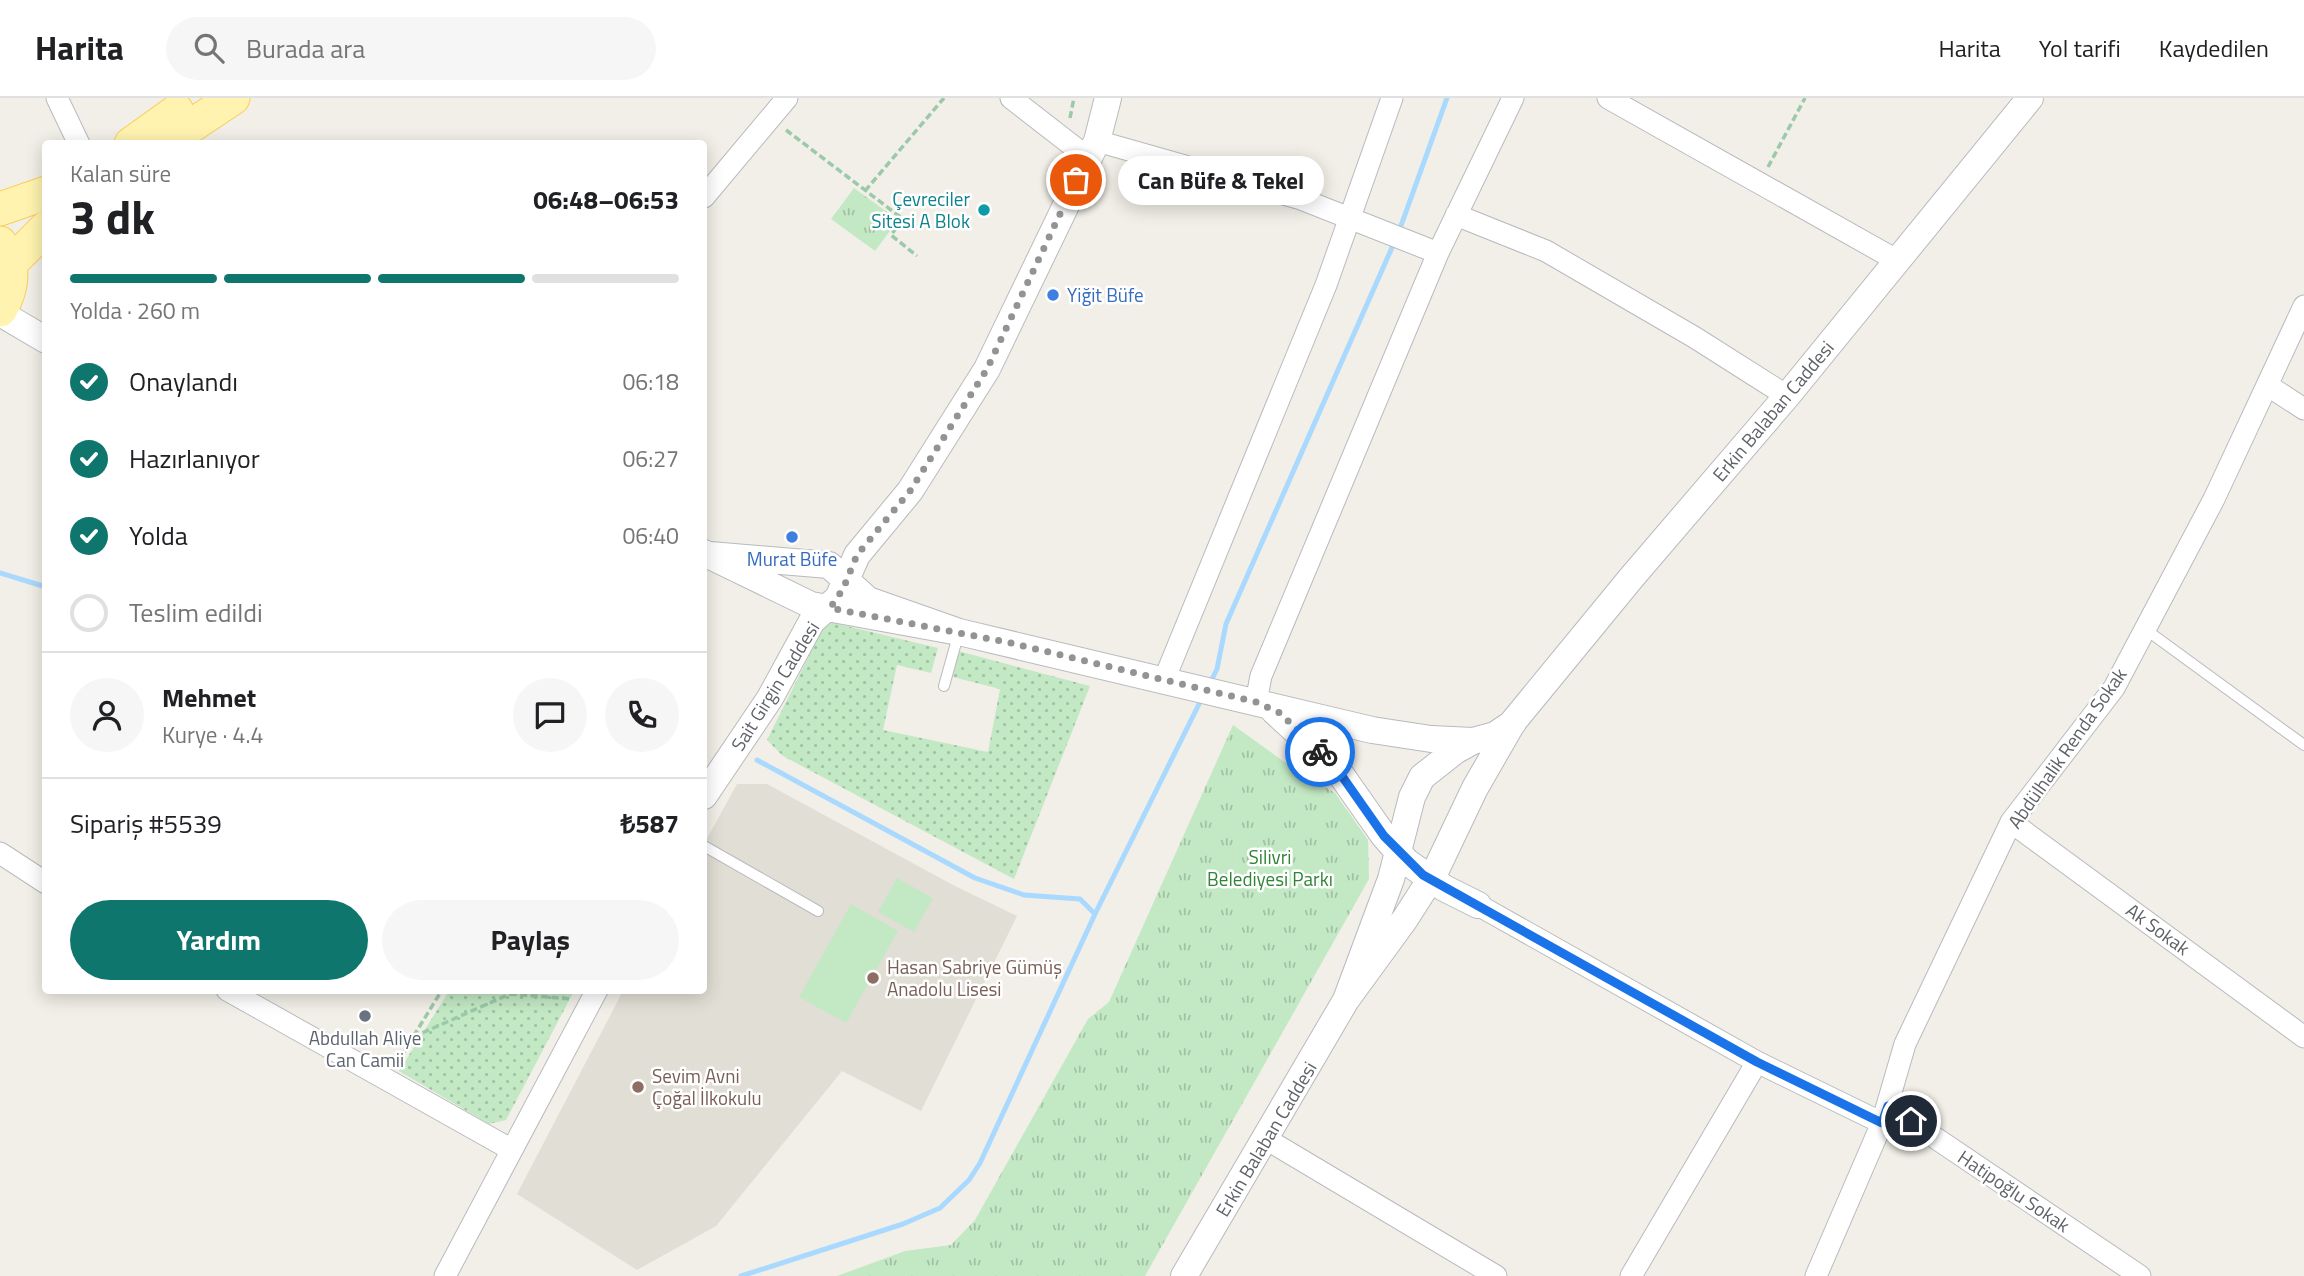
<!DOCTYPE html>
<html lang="tr">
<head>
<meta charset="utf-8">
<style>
	body { margin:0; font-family:"Titillium Web",sans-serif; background:#f6f6f6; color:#202124; height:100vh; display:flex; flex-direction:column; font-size:26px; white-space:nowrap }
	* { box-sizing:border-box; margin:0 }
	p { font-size:23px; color:#757577 }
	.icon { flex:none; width:38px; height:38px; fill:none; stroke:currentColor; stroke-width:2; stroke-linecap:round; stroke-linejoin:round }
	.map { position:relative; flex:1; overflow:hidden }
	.side { position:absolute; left:42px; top:42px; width:665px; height:854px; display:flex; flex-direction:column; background:#fff; border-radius:7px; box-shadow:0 4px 18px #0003 }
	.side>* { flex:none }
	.pin { position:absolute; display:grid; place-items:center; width:60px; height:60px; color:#fff; margin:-30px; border:4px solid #fff; border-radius:50%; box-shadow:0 2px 7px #0007 }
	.courier { position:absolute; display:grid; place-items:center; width:70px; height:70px; margin:-35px; border:5px solid #1a73e8; border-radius:50%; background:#fff; color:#222; box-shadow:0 2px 9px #0007 }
	.bubble { position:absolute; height:49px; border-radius:24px; background:#fff; box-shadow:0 4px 18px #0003; font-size:23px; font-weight:700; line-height:49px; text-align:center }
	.overview em { font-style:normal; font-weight:700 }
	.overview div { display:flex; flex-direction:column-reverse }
	.overview { display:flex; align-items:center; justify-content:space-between; height:119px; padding:0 28px }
	h1 { font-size:46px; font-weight:700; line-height:52px }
	.bar { display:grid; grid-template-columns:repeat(4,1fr); gap:10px 7px; align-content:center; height:84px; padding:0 28px }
	.bar i { height:9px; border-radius:5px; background:#e0e0e0 }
	.bar .active { background:#0f766e }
	.bar p { grid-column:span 4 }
	.line { display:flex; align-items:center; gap:18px; padding:0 28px; border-top:2px solid #e0e0e0 }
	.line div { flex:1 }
	.round { display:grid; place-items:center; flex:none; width:74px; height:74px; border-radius:37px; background:#f6f6f6 }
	ol { padding:0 28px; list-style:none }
	li { display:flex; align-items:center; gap:21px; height:77px }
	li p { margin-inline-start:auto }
	li .icon { padding:7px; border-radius:50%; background:#0f766e; color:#fff; stroke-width:4 }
	li:last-child { color:#757577 }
	li i { width:38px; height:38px; border:4px solid #e0e0e0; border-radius:50% }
	.action { display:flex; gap:14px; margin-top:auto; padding:14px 28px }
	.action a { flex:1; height:80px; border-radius:42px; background:#0f766e; color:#fff; font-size:28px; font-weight:700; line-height:80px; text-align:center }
	.action a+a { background:#f6f6f6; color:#202124 }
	header { display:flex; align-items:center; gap:42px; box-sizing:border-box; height:98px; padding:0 35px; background:#fff; border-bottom:2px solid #e0e0e0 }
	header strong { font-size:33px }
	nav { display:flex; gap:38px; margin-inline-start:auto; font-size:24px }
	.search { width:490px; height:63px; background:#f6f6f6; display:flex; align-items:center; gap:18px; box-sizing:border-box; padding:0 24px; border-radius:38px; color:#757577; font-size:26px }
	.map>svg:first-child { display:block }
</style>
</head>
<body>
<header>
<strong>Harita</strong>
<div class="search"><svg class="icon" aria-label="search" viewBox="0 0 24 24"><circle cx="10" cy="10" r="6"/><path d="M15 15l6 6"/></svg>Burada ara</div>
<nav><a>Harita</a><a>Yol tarifi</a><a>Kaydedilen</a></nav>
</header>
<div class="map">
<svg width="2304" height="1178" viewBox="0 0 2304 1178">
	<defs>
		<pattern id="grass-dots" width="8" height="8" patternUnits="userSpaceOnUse" patternTransform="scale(1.75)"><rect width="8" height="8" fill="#c3e9c4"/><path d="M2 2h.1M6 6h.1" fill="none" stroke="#a2c0a3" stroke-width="1.8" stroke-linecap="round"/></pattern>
		<pattern id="park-tufts" width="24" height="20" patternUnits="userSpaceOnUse" patternTransform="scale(1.75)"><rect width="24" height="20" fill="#c3e9c4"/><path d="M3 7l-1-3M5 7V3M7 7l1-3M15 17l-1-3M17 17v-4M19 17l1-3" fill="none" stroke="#a2c0a3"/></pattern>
	</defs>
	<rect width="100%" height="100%" fill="#f1efe7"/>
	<!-- education -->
	<path fill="#e1ded5" d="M737,686H767L953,787L1017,818L921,1013L842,973L716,1128L637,1172L517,1096L623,893L704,892V746Z"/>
	<!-- grass -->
	<path fill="url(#grass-dots)" d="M830,524L938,550L931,575L897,567L883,632L988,654L1000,591L953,579L958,553L1090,588L1014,781L783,658L767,642L822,532Z
		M449,893H574L506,1022L489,1026L399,973Z"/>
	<!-- park -->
	<path fill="url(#park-tufts)" d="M854,90L898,122L875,153L831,121Z
		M1233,627L1290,668L1335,695L1368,742L1369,781L1145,1178H837L905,1153L951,1147L975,1122L1088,921L1109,904Z"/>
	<!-- garden -->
	<path fill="#c3e9c4" d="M897,780L933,800L914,834L878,814Z
		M851,806L898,833L846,925L799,899Z"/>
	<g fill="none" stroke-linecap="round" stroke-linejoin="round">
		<!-- stream -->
		<path stroke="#aad9ff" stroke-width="5" d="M1398,136L1447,0
			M0,475L46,489
			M1209,587L1217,571L1226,526L1394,145
			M757,662L975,780L1024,797L1080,801L1095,816
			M741,1178L903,1126L940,1110L969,1082L980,1065L1095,816L1203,598"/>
		<!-- service casing -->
		<g stroke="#b8babe" stroke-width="12">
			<path id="service" d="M2145,531L2304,647
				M944,588L959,534
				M704,748L818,813"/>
		</g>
		<!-- minor casing -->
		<g stroke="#b8babe" stroke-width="23">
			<path id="minor" d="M57,0L79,46
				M1011,0L1087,59
				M1608,0L1898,163
				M1097,43L1301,101L1438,155
				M704,99L787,0
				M1456,117L1546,153L1694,239L1787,298
				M2267,287L2304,311
				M1164,582L1326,187L1392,0
				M1256,604L1261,578L1438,155L1513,0
				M2011,724L2304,939
				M0,755L46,785
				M1478,807L1757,964L1882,1025
				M227,892L512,1052
				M1888,1008L2140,1178
				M1266,1041L1496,1178
				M445,1178L597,892
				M1631,1178L1757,964
				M1816,1178L1882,1025L1905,946L2011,724L2114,590L2214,401L2304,208"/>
		</g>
		<!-- tertiary casing -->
		<g stroke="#b8babe" stroke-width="28">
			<path id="tertiary" d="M0,215L46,242
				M704,455L811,507L959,534L868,502L829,467L710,457
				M959,534L1372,632L1431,641L1473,643
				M1274,613L1337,671L1384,738L1407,764L1444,790L1478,807
				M704,698L770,600L812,523L838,500L857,457L910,393L987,271L1097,43L1108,0
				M1346,902L1405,821L1435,774L1475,690L1513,624L1632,479L1787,298L2030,0
				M1184,1178L1346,902L1391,781L1412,699L1422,679L1455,653L1473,643L1495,637L1513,625"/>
		</g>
		<!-- primary casing -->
		<g stroke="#f8ce5a" stroke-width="35">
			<path id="primary" d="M131,46L177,13
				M164,46L233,0
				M0,111L46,95
				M0,145C16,166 13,191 0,212
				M10,166L46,130"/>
		</g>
		<!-- path -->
		<path stroke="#9bc9a9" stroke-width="3.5" stroke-dasharray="7 3.5" stroke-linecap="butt" d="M1070,20L1074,0
			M786,32L903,121L891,137L917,158
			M1768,69L1805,0
			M865,93L944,0
			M500,892L510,896L572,901
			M413,939L510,896
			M397,965L442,892"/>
		<!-- service -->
		<use href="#service" stroke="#fff" stroke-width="10"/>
		<!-- minor -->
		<use href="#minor" stroke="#fff" stroke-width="21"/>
		<!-- tertiary -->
		<use href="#tertiary" stroke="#fff" stroke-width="26"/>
		<!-- primary -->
		<use href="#primary" stroke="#fff3af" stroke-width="33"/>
	</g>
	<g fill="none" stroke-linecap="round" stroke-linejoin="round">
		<!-- done -->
		<path stroke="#929494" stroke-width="7" stroke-dasharray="0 12.6" d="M1076,82L987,271L910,393L857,457L843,491L830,510L1011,545L1256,604L1280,615L1320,654"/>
		<!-- route -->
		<path stroke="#1a73e8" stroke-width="9" d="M1320,654L1337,671L1384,738L1423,777L1757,964L1882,1025L1888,1008L1911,1023"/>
	</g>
	<!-- markers -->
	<circle fill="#0f9aa8" stroke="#fff" stroke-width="2.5" cx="984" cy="112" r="7"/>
	<g fill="#3f7fe0" stroke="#fff" stroke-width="2.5">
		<circle cx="1053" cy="197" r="7"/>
		<circle cx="792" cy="439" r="7"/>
	</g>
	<g fill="#8d6e63" stroke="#fff" stroke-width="2.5">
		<circle cx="873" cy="880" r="7"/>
		<circle cx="638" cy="989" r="7"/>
	</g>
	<circle fill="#6b7280" stroke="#fff" stroke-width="2.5" cx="365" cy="918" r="7"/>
	<g text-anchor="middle" stroke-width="5" stroke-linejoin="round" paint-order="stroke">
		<!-- culture labels -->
		<g font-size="19" fill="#0d838f" stroke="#fff" text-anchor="end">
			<text x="970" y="108">Çevreciler<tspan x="970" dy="22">Sitesi A Blok</tspan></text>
		</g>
		<!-- shop labels -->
		<g font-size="19" fill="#366cbe" stroke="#fff" text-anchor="start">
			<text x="1067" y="204">Yiğit Büfe</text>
			<text x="792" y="468" text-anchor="middle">Murat Büfe</text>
		</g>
		<!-- street labels -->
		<g font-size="19" fill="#5f6368" stroke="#fff">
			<text transform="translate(1773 313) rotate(-50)" y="7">Erkin Balaban Caddesi</text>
			<text transform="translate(775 588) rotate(-58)" y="7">Sait Girgin Caddesi</text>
			<text transform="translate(2067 650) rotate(-55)" y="7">Abdülhalik Renda Sokak</text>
			<text transform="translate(2158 831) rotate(36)" y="7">Ak Sokak</text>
			<text transform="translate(1266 1041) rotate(-59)" y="7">Erkin Balaban Caddesi</text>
			<text transform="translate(2014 1093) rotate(34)" y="7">Hatipoğlu Sokak</text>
		</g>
		<!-- park labels -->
		<g font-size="19" fill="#308436" stroke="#fff">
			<text x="1270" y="766">Silivri<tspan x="1270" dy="22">Belediyesi Parkı</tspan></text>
		</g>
		<!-- education labels -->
		<g font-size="19" fill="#785e54" stroke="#fff" text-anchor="start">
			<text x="887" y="876">Hasan Sabriye Gümüş<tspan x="887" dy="22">Anadolu Lisesi</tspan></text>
			<text x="652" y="985">Sevim Avni<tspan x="652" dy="22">Çoğal İlkokulu</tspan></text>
		</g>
		<!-- worship labels -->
		<g font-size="19" fill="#5b616d" stroke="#fff">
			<text x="365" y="947">Abdullah Aliye<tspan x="365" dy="22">Can Camii</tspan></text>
		</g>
	</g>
</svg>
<div class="pin" style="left:1076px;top:82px;background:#ea580c"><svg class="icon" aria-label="bag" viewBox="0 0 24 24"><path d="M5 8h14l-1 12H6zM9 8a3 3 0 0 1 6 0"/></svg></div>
<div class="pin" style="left:1911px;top:1023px;background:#1f2937"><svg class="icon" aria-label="home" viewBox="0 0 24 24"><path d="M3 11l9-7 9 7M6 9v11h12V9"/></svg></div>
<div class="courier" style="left:1320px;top:654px"><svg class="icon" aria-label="bike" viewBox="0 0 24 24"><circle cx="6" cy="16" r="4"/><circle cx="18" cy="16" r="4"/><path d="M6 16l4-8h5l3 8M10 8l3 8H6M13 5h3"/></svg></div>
<div class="bubble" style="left:1118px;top:58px;width:206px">Can Büfe &amp; Tekel</div>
<section class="side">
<div class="overview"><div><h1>3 dk</h1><p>Kalan süre</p></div><em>06:48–06:53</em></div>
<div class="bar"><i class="active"></i><i class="active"></i><i class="active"></i><i></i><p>Yolda · 260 m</p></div>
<ol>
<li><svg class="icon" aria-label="check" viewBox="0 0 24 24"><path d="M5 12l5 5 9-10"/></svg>Onaylandı<p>06:18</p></li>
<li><svg class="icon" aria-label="check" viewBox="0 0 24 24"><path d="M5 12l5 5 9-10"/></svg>Hazırlanıyor<p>06:27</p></li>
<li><svg class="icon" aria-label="check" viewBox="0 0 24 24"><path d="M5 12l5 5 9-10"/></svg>Yolda<p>06:40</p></li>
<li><i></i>Teslim edildi</li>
</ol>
<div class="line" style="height:126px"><a class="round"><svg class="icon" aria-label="person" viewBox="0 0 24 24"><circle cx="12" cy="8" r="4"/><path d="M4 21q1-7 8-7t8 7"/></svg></a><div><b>Mehmet</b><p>Kurye · 4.4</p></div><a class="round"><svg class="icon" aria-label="chat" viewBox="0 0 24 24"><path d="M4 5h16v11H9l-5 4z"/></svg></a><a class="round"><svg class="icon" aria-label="phone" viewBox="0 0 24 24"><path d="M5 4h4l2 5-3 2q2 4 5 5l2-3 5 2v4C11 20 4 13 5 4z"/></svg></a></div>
<div class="line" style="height:91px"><div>Sipariş #5539</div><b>₺587</b></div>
<div class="action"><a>Yardım</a><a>Paylaş</a></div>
</section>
</div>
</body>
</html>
